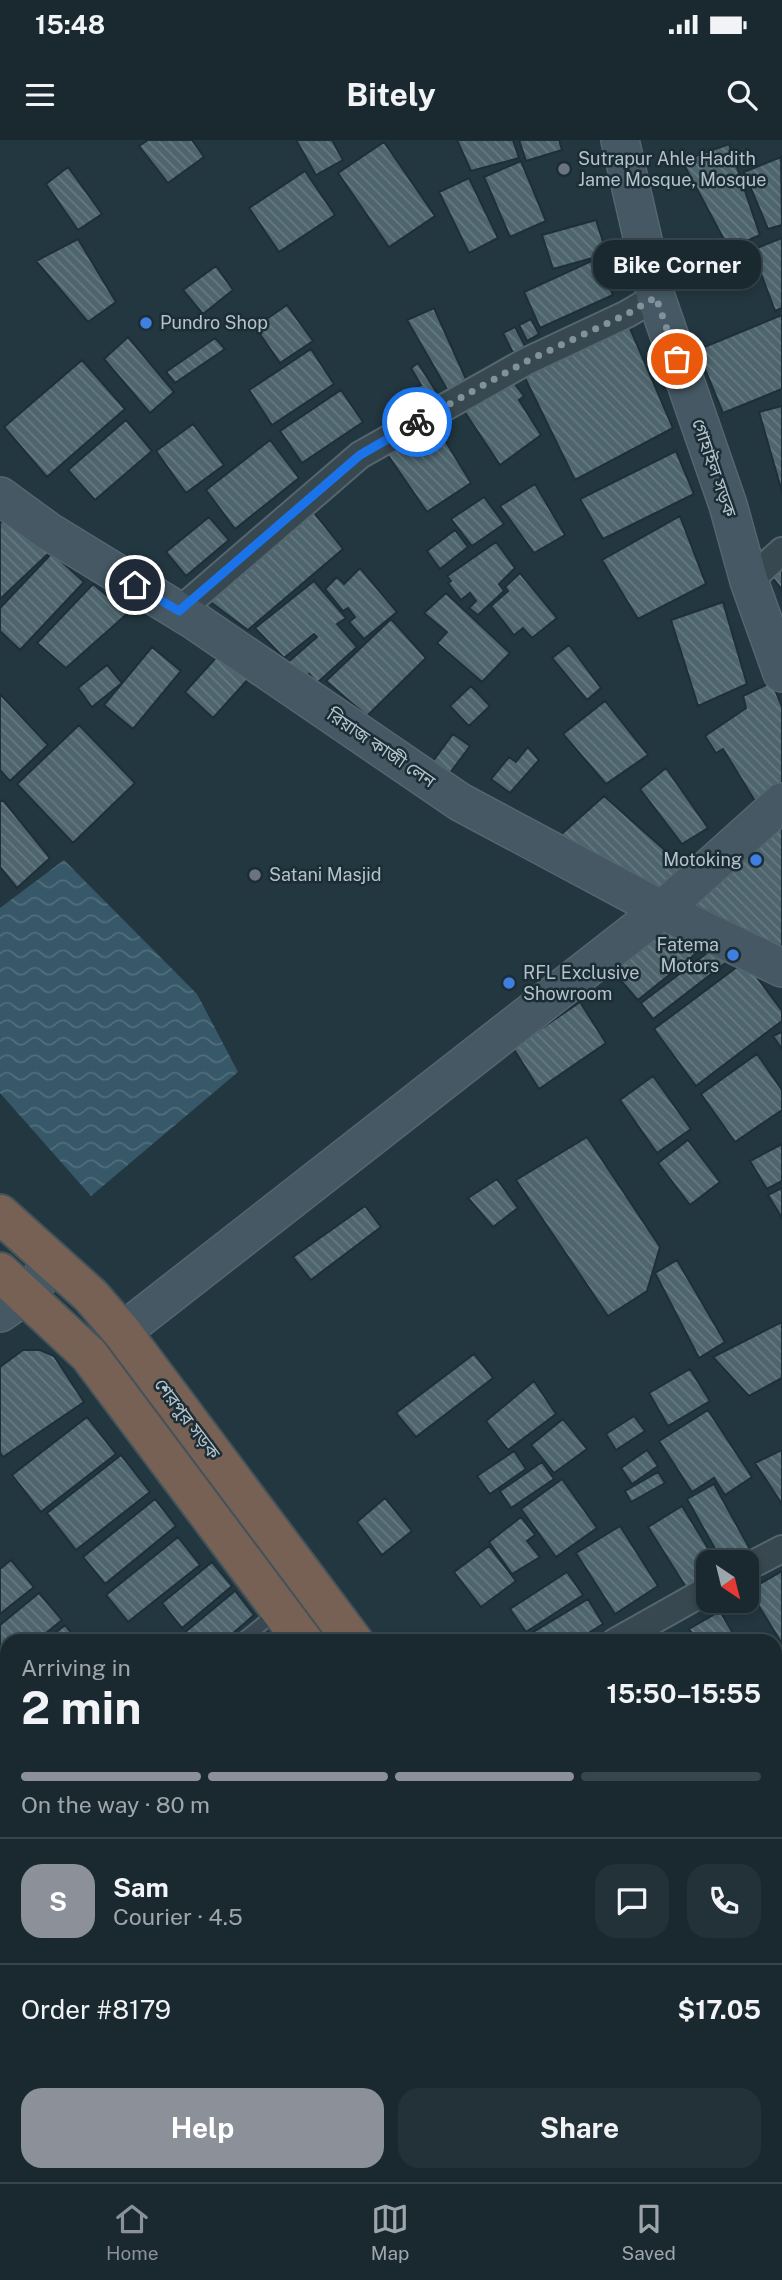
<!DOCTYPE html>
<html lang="en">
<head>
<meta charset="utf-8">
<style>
	body { margin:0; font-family:"Public Sans","Noto Sans Bengali",sans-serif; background:#233138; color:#f1f3f6; height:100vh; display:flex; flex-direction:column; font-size:26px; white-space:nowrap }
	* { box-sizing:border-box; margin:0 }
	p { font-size:23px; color:#9fa6ab }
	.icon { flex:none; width:38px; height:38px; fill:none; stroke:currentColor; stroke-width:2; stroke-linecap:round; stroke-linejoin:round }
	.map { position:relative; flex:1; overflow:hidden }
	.sheet { position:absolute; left:0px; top:1494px; width:782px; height:548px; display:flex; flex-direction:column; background:#1a2930; border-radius:21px 21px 0 0; box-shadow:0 4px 10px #0003,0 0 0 2px #38454c }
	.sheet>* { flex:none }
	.needle { width:46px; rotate:145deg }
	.controls { position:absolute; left:696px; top:1410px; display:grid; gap:14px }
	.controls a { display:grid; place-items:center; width:63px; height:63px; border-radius:14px; background:#1a2930; box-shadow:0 4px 10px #0003,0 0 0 2px #38454c; font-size:35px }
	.pin { position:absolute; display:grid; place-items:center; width:60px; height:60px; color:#fff; margin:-30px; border:4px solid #fff; border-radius:50%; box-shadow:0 2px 7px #0007 }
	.courier { position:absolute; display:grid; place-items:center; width:70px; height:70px; margin:-35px; border:5px solid #1a73e8; border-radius:50%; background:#fff; color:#222; box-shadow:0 2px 9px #0007 }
	.bubble { position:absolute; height:49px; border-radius:21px; background:#1a2930; box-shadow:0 4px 10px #0003,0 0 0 2px #38454c; font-size:23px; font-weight:700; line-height:49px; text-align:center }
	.overview em { font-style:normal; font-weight:700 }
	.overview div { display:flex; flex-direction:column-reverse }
	.overview { display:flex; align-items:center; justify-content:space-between; height:119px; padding:0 21px }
	h1 { font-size:46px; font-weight:700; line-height:52px }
	.bar { display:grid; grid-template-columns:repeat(4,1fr); gap:10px 7px; align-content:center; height:84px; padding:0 21px }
	.bar i { height:9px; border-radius:5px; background:#38454c }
	.bar .on { background:#8c9099 }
	.bar p { grid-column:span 4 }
	.line { display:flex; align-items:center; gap:18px; padding:0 21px; border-top:2px solid #38454c }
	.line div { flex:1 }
	.round { display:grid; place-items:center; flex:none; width:74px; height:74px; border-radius:21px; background:#233138 }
	.cta { display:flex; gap:14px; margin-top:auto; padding:14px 21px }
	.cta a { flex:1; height:80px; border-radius:21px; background:#8c9099; color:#fff; font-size:28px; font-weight:700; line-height:80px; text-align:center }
	.cta a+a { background:#233138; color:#f1f3f6 }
	.status { display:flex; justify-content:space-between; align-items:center; height:49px; padding:0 35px; background:#1a2930; direction:ltr }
	.status svg { height:19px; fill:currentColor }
	header { display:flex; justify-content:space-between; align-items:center; height:91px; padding:0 21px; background:#1a2930; font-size:32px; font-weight:700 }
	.dock { display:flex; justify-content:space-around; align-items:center; height:98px; border-top:2px solid #38454c; background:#1a2930; font-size:19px; color:#9fa6ab }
	.dock a { display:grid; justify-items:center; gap:4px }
	.dock .on { color:#8c9099 }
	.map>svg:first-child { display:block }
</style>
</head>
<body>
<div class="status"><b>15:48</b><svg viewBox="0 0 49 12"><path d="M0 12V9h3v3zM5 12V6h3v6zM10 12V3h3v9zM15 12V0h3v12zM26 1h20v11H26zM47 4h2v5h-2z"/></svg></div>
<header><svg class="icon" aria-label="menu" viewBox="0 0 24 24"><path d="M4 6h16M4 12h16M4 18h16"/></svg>Bitely<svg class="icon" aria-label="search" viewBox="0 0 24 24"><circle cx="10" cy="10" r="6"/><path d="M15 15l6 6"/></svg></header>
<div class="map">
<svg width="782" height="2042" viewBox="0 0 782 2042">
	<defs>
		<pattern id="water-waves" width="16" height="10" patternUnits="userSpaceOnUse" patternTransform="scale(1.75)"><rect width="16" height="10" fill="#365868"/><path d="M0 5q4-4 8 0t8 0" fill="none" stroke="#516e7c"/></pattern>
		<pattern id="building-back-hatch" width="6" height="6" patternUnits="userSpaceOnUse" patternTransform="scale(1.75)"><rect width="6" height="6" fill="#4e656e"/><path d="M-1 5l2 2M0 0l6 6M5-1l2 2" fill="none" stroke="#657981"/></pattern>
	</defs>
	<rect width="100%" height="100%" fill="#233740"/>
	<!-- green -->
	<path fill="#25413d" d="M7,2035H144L150,2042H0Z"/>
	<!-- water -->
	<path fill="url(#water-waves)" d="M64,720L197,854L238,932L91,1056L0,953V768Z"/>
	<!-- building -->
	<path fill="url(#building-back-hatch)" stroke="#1e2f37" stroke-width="2" d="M148,0H192L204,17L168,43L139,6Z
		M296,0H332L343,20L316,35Z
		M457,0H513L519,18L471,31Z
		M519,0H559L562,10L526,21Z
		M384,2L435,76L389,107L338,33Z
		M729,4L760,95L729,109L682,21Z
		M781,17L782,85L768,89L744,32Z
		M521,21L546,81L510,97L484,37Z
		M68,27L102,74L78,90L46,44Z
		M305,31L335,75L279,112L249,68Z
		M469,38L498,98L469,113L439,52Z
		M596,80L607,114L553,129L542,95Z
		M782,98V168L775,171L752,110Z
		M78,99L116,162L88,182L36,121Z
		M598,118L613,155L540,188L524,152Z
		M216,126L233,150L203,174L183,150Z
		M287,165L313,201L280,223L255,187Z
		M434,168L466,239L448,251L407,180Z
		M782,175V249L723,273L697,210Z
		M531,179L539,194L527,201L519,185Z
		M629,186L673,288L575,340L523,234Z
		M515,187L525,206L513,213L503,193Z
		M128,197L174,252L150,273L104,219Z
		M215,198L225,209L175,243L166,232Z
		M311,209L334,244L272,285L249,250Z
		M82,220L125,269L47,337L4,287Z
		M418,223L437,253L424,262L415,248L421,245L411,228Z
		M511,239L524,256L519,260L541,295L500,325L464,271Z
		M341,250L363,282L302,323L280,291Z
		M782,266V352L759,272Z
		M126,280L152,311L95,360L68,330Z
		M193,284L224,325L186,353L156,311Z
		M435,284L471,343L427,372L387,314Z
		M270,300L299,338L235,389L206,350Z
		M676,311L694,354L603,399L580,359Z
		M535,344L565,395L534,413L500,366Z
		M484,357L504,384L472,406L451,379Z
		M308,365L343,409L248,490L205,458Z
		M10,372L51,411L0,459V383Z
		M680,376L706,444L638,479L602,420Z
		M209,377L229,400L186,436L166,412Z
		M455,390L468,407L440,429L427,411Z
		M496,402L515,428L499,444L504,451L478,475L469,468L476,461L470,453L461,460L448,443L451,441L447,436Z
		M52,413L84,442L20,510L0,491V468Z
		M360,428L397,472L364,499L349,482L355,477L348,468L343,471L325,449L337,437L344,444Z
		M782,430V450L772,437Z
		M520,433L557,478L532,498L523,488L514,495L491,466L508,451L505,447Z
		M314,441L346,478L337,484L357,507L317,543L309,534L297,545L279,530L317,497L314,494L284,518L255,488Z
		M93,444L128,473L66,528L37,503Z
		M446,453L510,513L482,542L437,503L447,492L424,473Z
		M723,462L747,544L698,566L671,480Z
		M391,479L426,518L367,576L326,541Z
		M569,505L601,548L587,560L552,518Z
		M152,507L181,531L133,589L104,565Z
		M222,511L251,536L213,578L185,552Z
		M107,525L122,543L92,567L78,548Z
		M772,542L782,567V645L758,666L723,609L716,613L705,596L746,568L743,556Z
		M471,546L490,566L469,586L450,566Z
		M0,554L48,605L10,641L0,630Z
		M605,561L648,615L606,644L563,594Z
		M79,585L135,643L73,703L17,644Z
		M453,594L470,606L450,633L433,621Z
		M528,607L539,620L510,653L491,639L509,617L516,622Z
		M666,628L708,688L682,704L640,649Z
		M604,656L686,729L660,756L557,698Z
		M3,660L50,718L17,748L0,727V662Z
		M782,672V808L689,762Z
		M655,787L709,803L638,860L607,825Z
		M715,807L732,818L653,879L641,863Z
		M745,821L782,871V881L696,946L654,889Z
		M580,862L606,903L539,949L513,908Z
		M782,892V909L773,896Z
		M757,914L782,950V970L735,1002L701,954Z
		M653,936L691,989L657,1013L620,960Z
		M587,997L660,1107L647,1151L608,1176L516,1040Z
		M688,1000L720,1042L690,1065L658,1023Z
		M782,1004V1041L767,1049L750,1021Z
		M497,1039L518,1068L493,1087L468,1058Z
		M782,1048V1078L768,1055Z
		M365,1066L381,1087L311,1140L293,1117Z
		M677,1120L725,1202L699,1218L655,1133Z
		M782,1182V1238L749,1256L713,1217Z
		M23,1210H40L54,1216L84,1262L3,1317L0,1312V1227Z
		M474,1214L493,1238L416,1297L396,1273Z
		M690,1229L710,1261L668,1286L649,1253Z
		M534,1241L556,1274L508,1310L486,1281Z
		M708,1270L752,1337L725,1355L714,1338L692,1352L659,1301Z
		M634,1276L645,1291L616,1310L606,1294Z
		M87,1277L116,1314L41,1372L12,1335Z
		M563,1279L587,1309L554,1333L531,1305Z
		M647,1310L658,1326L632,1344L621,1328Z
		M782,1310V1364L755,1323Z
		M514,1311L526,1329L490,1354L477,1336Z
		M121,1315L150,1352L76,1410L47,1373Z
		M542,1322L554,1339L511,1368L500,1351Z
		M658,1332L665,1343L631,1362L625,1351Z
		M562,1339L597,1388L556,1417L521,1369Z
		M714,1344L751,1411L730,1423H723L687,1359Z
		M385,1358L412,1391L382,1415L357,1382Z
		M155,1359L176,1386L105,1444L83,1417Z
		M682,1366L717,1423H709V1440L689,1452L648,1387Z
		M521,1377L535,1395L527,1401L540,1417L512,1434L489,1402Z
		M620,1386L658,1446L615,1474L576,1413Z
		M178,1397L200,1425L128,1482L106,1455Z
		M489,1406L516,1441L481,1467L454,1432Z
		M11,1420L34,1447L0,1474V1429Z
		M212,1422L232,1446L182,1488L162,1463Z
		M782,1431V1504L749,1450Z
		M567,1432L583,1455L526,1492L510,1469Z
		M235,1451L254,1475L223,1502H191L184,1493Z
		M39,1453L62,1480L35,1502H7V1525L0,1530V1485Z
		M588,1459L603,1484L574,1502H517Z
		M720,1471L738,1502H698L689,1489Z
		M65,1485L79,1502H44Z
		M263,1490L272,1502H250Z
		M7,1532V1568L0,1560V1538Z
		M782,1554V1593L775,1598V1558Z
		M7,1910V1982L0,1986V1915Z
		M181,2035H229L221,2042H187Z
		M246,2035H313L305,2042H238Z
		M403,2035H421L412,2042H408Z
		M504,2035H548L539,2042H495Z
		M619,2035H655L646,2042L617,2037Z
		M653,2035H714L706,2042H646Z"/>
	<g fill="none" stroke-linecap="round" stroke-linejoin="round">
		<!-- lane casing -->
		<g stroke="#55666e" stroke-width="16">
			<path id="lane" d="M240,1502L277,1472
				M2,1663L7,1659"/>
		</g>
		<!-- street casing -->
		<g stroke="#55666e" stroke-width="30">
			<path id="street" d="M749,441L782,411
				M179,471L360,315L527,221L627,174L656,157
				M747,1427L782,1409
				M615,1502L709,1449
				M0,2034L7,2031
				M159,2035L164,2042"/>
		</g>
		<!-- secondary casing -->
		<g stroke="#55666e" stroke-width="40">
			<path id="secondary" d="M620,0L656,157L728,365L749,441L782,533
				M0,356L48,391L195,481L460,662L662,770L782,828
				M0,1173L26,1155L54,1122
				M122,1192L662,770L782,662"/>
		</g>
		<!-- highway casing -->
		<g stroke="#42535b" stroke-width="42">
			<path id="highway" d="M0,1074L91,1156L122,1192L354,1502
				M0,1132L89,1215L304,1502
				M724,2035L728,2042
				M775,2035L778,2042"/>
		</g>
		<!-- lane -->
		<use href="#lane" stroke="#384850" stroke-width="12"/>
		<!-- street -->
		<use href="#street" stroke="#384850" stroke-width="26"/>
		<!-- secondary -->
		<use href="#secondary" stroke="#455863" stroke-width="37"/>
		<!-- highway -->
		<use href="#highway" stroke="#776054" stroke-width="38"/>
	</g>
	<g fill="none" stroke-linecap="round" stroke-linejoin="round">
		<!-- done -->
		<path stroke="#81929a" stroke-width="7" stroke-dasharray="0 12.6" d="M417,282L527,221L627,174L656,157L677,219"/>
		<!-- route -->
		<path stroke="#1a73e8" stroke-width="9" d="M135,445L179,471L360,315L417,282"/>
	</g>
	<!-- markers -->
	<g fill="#6b7280" stroke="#1c2d35" stroke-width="2.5">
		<circle cx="564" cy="29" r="7"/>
		<circle cx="255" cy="735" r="7"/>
	</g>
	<g fill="#3f7fe0" stroke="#1c2d35" stroke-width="2.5">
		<circle cx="146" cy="183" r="7"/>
		<circle cx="756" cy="720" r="7"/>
		<circle cx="733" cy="815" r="7"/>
		<circle cx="509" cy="843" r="7"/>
	</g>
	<g text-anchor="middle" stroke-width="5" stroke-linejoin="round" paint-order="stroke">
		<!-- poi labels -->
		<g font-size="18" fill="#b4c3cb" stroke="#1c2d35" text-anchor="start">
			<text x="578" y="25">Sutrapur Ahle Hadith<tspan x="578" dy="21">Jame Mosque, Mosque</tspan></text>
			<text x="160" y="189">Pundro Shop</text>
			<text x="742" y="726" text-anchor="end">Motoking</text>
			<text x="269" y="741">Satani Masjid</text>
			<text x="719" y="811" text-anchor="end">Fatema<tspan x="719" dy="21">Motors</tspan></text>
			<text x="523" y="839">RFL Exclusive<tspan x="523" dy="21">Showroom</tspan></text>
		</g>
		<!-- street labels -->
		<g font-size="18" fill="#b4c3cb" stroke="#1c2d35">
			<text transform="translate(714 328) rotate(71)" y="6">গোহাইল সড়ক</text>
			<text transform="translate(381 608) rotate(34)" y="6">রিয়াজ কাজী লেন</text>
			<text transform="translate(187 1279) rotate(53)" y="6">শেরপুর সড়ক</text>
		</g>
	</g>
</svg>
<div class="controls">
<a><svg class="needle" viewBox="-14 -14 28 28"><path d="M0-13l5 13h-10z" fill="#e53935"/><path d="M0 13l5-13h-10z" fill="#9fa6ab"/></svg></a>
</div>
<div class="pin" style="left:677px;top:219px;background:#ea580c"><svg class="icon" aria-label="bag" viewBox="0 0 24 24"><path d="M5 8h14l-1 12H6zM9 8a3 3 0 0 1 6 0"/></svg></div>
<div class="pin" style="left:135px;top:445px;background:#1f2937"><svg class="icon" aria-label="home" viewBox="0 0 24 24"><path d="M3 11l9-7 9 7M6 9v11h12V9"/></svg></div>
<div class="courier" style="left:417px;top:282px"><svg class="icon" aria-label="bike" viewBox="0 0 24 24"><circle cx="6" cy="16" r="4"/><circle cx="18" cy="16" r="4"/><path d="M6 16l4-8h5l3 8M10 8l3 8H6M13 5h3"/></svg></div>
<div class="bubble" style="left:593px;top:100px;width:168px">Bike Corner</div>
<section class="sheet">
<div class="overview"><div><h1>2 min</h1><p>Arriving in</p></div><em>15:50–15:55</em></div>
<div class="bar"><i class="on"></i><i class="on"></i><i class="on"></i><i></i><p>On the way · 80 m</p></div>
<div class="line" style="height:126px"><b class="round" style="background:#8c9099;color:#fff">S</b><div><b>Sam</b><p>Courier · 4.5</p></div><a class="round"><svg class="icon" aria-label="chat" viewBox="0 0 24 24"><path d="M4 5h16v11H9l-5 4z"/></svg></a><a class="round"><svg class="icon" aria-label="phone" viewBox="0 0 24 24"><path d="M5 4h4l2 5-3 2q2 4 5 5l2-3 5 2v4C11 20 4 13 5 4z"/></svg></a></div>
<div class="line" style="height:91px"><div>Order #8179</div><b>$17.05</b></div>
<div class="cta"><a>Help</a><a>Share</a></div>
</section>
</div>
<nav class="dock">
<a class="on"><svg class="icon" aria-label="home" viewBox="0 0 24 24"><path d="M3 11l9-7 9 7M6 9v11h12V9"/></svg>Home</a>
<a><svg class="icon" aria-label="map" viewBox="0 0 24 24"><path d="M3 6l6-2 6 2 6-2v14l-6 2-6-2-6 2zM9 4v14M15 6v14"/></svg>Map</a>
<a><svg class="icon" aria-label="saved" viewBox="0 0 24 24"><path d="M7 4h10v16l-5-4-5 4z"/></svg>Saved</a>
</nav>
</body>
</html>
